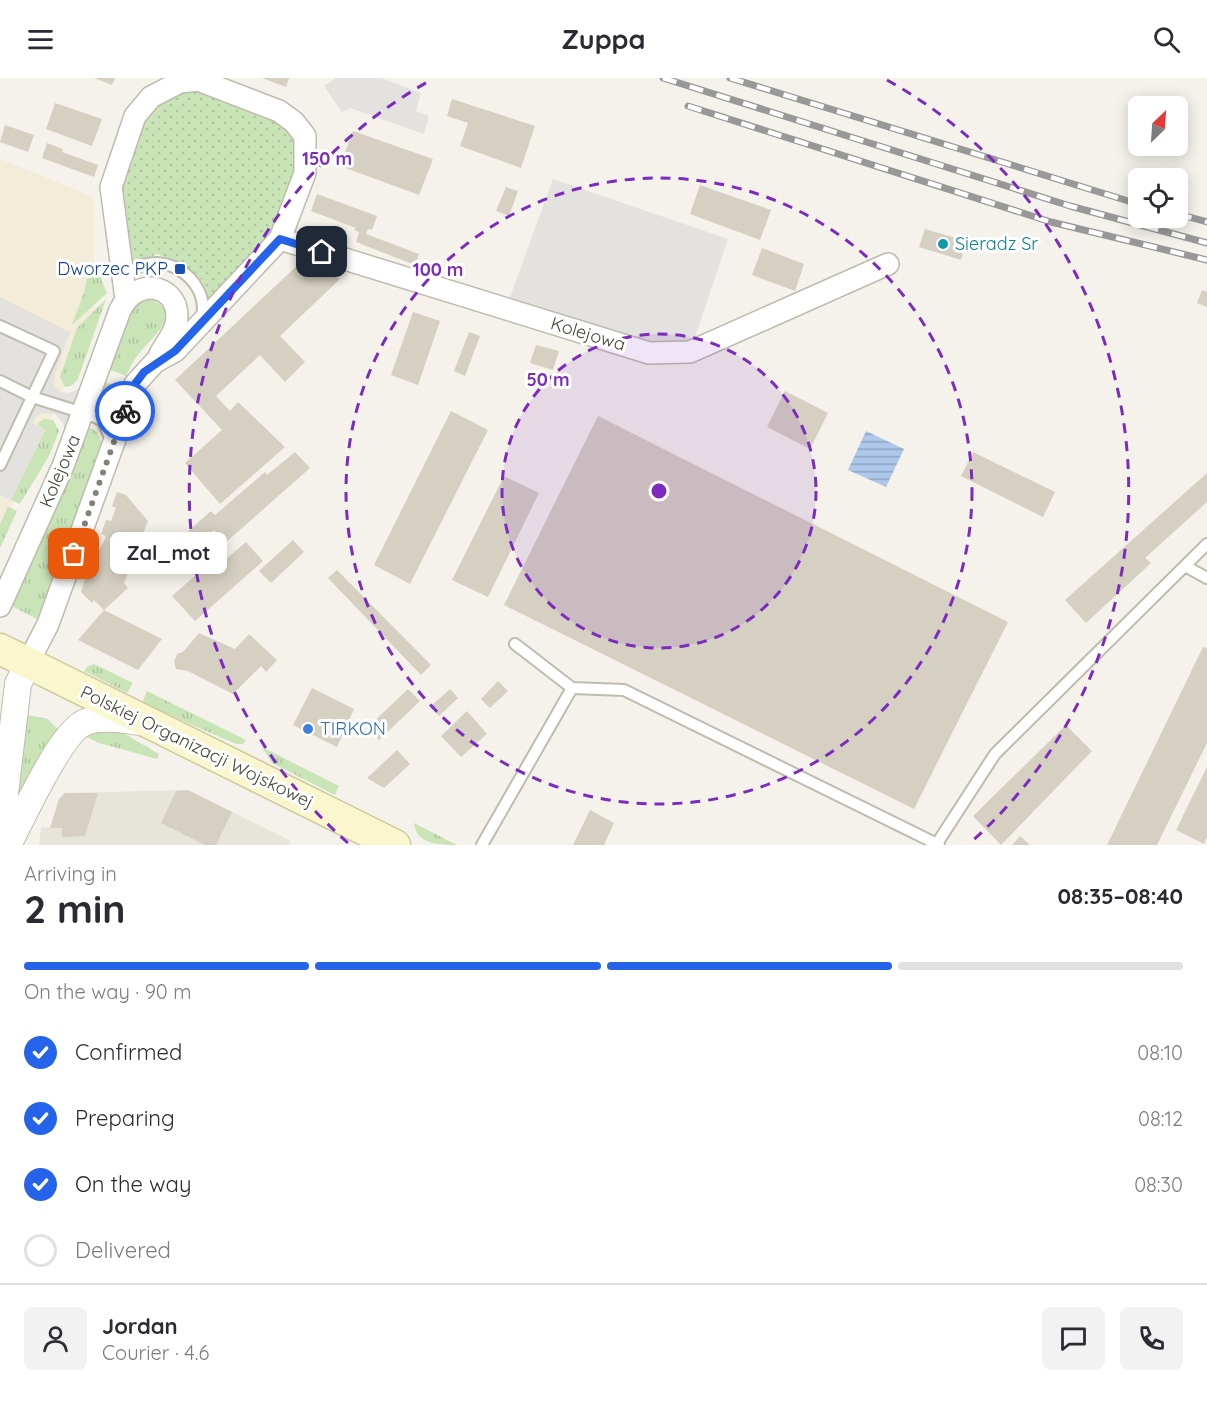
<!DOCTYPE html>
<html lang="en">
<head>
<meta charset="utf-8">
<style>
	body { margin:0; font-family:Quicksand,sans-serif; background:#f2f2f3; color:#2b2b33; height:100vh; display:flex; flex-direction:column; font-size:22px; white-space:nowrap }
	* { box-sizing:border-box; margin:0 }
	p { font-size:20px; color:#7c7c81 }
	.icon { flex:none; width:33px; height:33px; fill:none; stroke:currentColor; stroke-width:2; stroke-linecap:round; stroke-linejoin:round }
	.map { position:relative; height:767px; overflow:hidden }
	.side { display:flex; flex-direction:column; background:#fff; flex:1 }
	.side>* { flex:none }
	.needle { width:39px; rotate:25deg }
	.fabs { position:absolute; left:1128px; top:18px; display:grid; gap:12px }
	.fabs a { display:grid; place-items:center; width:60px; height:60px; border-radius:9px; background:#fff; box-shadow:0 3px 15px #0003; font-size:30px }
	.pin { position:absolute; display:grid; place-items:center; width:51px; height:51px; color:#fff; margin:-26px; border-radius:12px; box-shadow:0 3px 9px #0006 }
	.courier { position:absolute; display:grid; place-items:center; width:60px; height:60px; margin:-30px; border:4px solid #2563eb; border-radius:50%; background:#fff; color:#222; box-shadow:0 2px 8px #0007 }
	.bubble { position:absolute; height:42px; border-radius:9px; background:#fff; box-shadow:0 3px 15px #0003; font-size:20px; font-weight:800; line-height:42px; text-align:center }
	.summary em { font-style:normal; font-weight:800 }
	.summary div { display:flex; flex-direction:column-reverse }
	.summary { display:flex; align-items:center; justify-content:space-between; height:102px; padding:0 24px }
	h1 { font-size:39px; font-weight:800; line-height:45px }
	.bar { display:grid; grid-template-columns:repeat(4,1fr); gap:9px 6px; align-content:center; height:72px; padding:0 24px }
	.bar i { height:8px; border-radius:4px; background:#e1e1e2 }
	.bar .on { background:#2563eb }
	.bar p { grid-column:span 4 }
	.line { display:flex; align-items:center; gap:15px; padding:0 24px; border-top:2px solid #e1e1e2 }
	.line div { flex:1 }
	.round { display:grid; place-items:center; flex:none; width:63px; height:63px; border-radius:9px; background:#f2f2f3 }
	ol { padding:0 24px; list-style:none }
	li { display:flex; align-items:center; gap:18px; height:66px }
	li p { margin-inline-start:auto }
	li .icon { padding:6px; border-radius:50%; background:#2563eb; color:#fff; stroke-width:4 }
	li:last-child { color:#7c7c81 }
	li i { width:33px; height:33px; border:3px solid #e1e1e2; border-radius:50% }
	header { display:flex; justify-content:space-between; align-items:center; height:78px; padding:0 24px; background:#fff; font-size:27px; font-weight:800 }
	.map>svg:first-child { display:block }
</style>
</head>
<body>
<header><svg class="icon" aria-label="menu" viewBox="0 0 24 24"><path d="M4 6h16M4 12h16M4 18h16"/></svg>Zuppa<svg class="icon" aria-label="search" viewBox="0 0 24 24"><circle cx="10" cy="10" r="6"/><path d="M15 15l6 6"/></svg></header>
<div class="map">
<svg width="1207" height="767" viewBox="0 0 1207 767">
	<defs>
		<pattern id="grass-tufts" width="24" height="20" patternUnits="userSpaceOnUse" patternTransform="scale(1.5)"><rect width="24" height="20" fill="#c9e4b7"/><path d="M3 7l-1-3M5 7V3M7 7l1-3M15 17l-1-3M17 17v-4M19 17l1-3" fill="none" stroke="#aec59e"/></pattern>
		<pattern id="park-dots" width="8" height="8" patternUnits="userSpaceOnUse" patternTransform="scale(1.5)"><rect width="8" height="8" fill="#c9e4b7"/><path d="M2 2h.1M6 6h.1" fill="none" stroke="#aec59e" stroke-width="1.8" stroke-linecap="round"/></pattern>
		<pattern id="water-rules" width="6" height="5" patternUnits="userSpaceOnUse" patternTransform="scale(1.5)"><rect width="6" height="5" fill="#adc8eb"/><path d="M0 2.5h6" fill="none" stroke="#8fa4bf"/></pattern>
	</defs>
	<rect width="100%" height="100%" fill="#f4f2ea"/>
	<!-- residential -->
	<path fill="#e7e5d9" d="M188,712L291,763L289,767H39L41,749L50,750L59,721L65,715Z"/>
	<!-- commercial -->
	<path fill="#f3ecd8" d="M0,81L94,119V239L0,457Z"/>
	<!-- grass -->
	<path fill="url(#grass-tufts)" d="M96,193L106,196L101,201L107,215L72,247L84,215L87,199Z
		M147,220C186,233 154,258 141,273C134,281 130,289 126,298L108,291L132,227Z
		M106,221L78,301L71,308L65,309L60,299L77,250Z
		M104,304L122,310L112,337L96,327Z
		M44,341L53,342L59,353L49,378L20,426L11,422L45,352L37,346Z
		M88,348L97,354L102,366L42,535L37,541L12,528Z
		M8,429L17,433L0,470V446Z
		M94,586L133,605L127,615L84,593L88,588Z
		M147,613L246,662L243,666H236L142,625Z
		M27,637L48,641L59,653L17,723Z
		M98,652L125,656L159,676L157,681L99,665L85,658Z
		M262,669L339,708L335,717L272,685Z
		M414,745L457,767C441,767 416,767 414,745Z"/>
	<!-- park -->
	<path fill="url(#park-dots)" d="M207,12L267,35L294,57L297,91L273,157L209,228C208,194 184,187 157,176L129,189L119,107L147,40C164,18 182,14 207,12Z"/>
	<!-- parking -->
	<path fill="#e3e2de" d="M336,0H381L421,15L416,33L429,38L424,56L350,30L342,34L324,8Z
		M553,101L728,161L690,274L506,230Z
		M0,219L70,254L55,295L54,307L60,314L68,315L77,312L83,305L65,356L63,345L55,336L40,335L34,341L33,345L45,352L11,422L0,417Z"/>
	<!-- water -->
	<path fill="url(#water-rules)" d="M866,353L904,371L886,409L848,392Z"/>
	<!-- building -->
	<path fill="#d5d0c1" d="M94,0H115L112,7Z
		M262,0H289L286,9Z
		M452,21L535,48L521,90L460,68L468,45L447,38Z
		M55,25L102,41L92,68L46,51Z
		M5,47L34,57L28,74L0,64Z
		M353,53L433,81L419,117L340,88Z
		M47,65L63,71L62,74L98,87L94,99L42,80Z
		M700,107L771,132L760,162L690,136Z
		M506,109L518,113L509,138L496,133Z
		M317,116L377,138L372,152L368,151L366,156L419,176L415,187L356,164L359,154L354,152L356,150L311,133Z
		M925,151L966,163L961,182L919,169Z
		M762,170L804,186L795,213L752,197Z
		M301,184L340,201L280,258L305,284L285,304L260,277L216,318L230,333L238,324L285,369L220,426L185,385L222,352L175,302Z
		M1202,212L1207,214V229L1197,225Z
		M413,234L440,243L418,307L391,297Z
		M469,254L480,258L465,298L454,293Z
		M536,267L559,273L553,292L530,285Z
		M785,313L828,335L810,371L767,349Z
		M451,333L488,352L410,506L374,487Z
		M598,338L1008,544L914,731L504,527Z
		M295,374L310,390L225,465L214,452L181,485L168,471L211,433L215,437L265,394L267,397Z
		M973,374L1055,414L1043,439L961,398Z
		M1207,395V424L1145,480L1151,485L1086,545L1065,522Z
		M504,398L539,415L488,519L452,502Z
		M117,414L126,417L148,443L124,505L128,510L104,532L162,561L138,592L78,562L104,532L94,522L92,525L81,514L86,498L90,499L95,488L91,485L96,469L100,471L104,463L106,458L101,456L106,442L111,443L116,430L112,428Z
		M293,462L304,474L271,505L259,493Z
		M246,464L263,483L195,543L172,518L206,488H218Z
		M337,492L431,587L421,597L328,500Z
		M199,555L235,571L249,556L277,582L266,594L261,588L233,616L188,593L176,591L174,584L177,576L183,574Z
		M1203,569L1207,570V665L1157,767H1107Z
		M498,603L508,613L490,630L481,621Z
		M312,610L354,631L337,669L293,647Z
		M408,611L420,623L379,662L367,650Z
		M450,611L458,620L439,638L430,629Z
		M467,633L487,656L461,679L441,658Z
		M1066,647L1092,673L1001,767L973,738Z
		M397,672L410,686L384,710L367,700Z
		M1207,689V759L1204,766L1176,752Z
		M188,712L232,734L216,767H205L161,745L176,713Z
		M65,715H98L85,758L62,759V750H50L59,721Z
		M590,732L614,745L604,767H573Z
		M1020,758L1030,767H1012Z"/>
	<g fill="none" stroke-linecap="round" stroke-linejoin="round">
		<!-- service casing -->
		<g stroke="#bfbbae" stroke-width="14">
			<path id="service" d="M125,200C153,165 211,197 202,240
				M0,248L54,273L0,387
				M0,303L32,319L93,338L103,343L111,362
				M1185,488L1207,500
				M515,566L572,610L624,612L939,767
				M482,767L572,610
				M936,767L995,676L1207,466"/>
		</g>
		<!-- minor casing -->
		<g stroke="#bfbbae" stroke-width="24">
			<path id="minor" d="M280,161L649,275L690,274L888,186
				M0,528L63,388L120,232C139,194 184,210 176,246C174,256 165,267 160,276
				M28,585L48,546L135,306L155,284L175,273L280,161L305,95V58L294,44L279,33L198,2L180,4L151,19L135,38L111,109L126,221"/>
		</g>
		<!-- tertiary casing -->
		<g stroke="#bfbbae" stroke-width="28">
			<path id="tertiary" d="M0,758L18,606L28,585
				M8,767C22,741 61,652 86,644C103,638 123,642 141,644"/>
		</g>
		<!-- secondary casing -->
		<g stroke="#cfc99e" stroke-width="33">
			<path id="secondary" d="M0,571L395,767"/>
		</g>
		<!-- service -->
		<use href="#service" stroke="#fff" stroke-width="10"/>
		<!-- minor -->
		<use href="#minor" stroke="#fff" stroke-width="21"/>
		<!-- tertiary -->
		<use href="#tertiary" stroke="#fff" stroke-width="26"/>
		<!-- secondary -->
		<use href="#secondary" stroke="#faf6ce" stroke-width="30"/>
		<!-- rail casing -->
		<g stroke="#989898" stroke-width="7">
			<path id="rail" d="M663,0L1070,128L1207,165
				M730,0L1138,126
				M688,28L1051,144L1207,182
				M1178,136L1207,144"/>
		</g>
		<!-- rail -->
		<use href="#rail" stroke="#fff" stroke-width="4.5" stroke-dasharray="14" stroke-linecap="butt"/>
	</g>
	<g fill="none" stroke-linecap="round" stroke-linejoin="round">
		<!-- done -->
		<path stroke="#848177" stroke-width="6" stroke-dasharray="0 10.8" d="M74,476L125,333"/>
		<!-- route -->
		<path stroke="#2563eb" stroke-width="8" d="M125,333L135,306L144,294L175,273L280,161L322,174"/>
	</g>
	<!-- distance rings -->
	<circle cx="659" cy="413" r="157" fill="#7b2cbf" fill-opacity=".12"/>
	<g fill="none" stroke="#7b2cbf" stroke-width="3" stroke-dasharray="10 8">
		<circle cx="659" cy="413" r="157"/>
		<circle cx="659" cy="413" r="313"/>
		<path d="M348 765A470 470 0 0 1 431 2M887 2A470 470 0 0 1 970 765"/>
	</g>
	<!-- markers -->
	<circle fill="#0f9aa8" stroke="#fff" stroke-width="2" cx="943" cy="166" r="6"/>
	<rect fill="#1a4fb4" stroke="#fff" stroke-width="2" x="174" y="185" width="12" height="12" rx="3"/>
	<circle fill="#3f7fe0" stroke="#fff" stroke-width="2" cx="308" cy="651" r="6"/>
	<g text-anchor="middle" stroke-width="6" stroke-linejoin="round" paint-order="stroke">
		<!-- culture labels -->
		<g font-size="18" fill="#0d838f" stroke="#fff" text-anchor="start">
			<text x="955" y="172">Sieradz Sr</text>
		</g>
		<!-- transit labels -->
		<g font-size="18" fill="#164399" stroke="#fff" text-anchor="end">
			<text x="168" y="197">Dworzec PKP</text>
		</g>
		<!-- street labels -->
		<g font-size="18" fill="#474439" stroke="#fff">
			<text transform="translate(588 256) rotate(17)" y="6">Kolejowa</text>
			<text transform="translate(60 393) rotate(-67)" y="6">Kolejowa</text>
			<text transform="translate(197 669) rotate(26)" y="6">Polskiej Organizacji Wojskowej</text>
		</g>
		<!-- shop labels -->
		<g font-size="18" fill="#366cbe" stroke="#fff" text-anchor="start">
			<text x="320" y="657">TIRKON</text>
		</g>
	</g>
	<circle cx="659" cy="413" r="9" fill="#7b2cbf" stroke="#fff" stroke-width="3"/>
	<g font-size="18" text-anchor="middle" font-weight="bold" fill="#7b2cbf" stroke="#fff" stroke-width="6" stroke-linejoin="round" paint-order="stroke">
		<text x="327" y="87">150 m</text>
		<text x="438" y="198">100 m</text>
		<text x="548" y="308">50 m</text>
	</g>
</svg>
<div class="fabs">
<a><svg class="needle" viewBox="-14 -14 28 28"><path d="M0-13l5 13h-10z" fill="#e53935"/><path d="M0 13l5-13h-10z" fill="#7c7c81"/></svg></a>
<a><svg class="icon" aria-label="locate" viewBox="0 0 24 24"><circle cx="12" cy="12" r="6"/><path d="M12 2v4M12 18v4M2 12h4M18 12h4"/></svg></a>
</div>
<div class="pin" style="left:74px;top:476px;background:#ea580c"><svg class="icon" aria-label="bag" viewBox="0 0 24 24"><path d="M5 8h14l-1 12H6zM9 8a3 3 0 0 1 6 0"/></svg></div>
<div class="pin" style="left:322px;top:174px;background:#1f2937"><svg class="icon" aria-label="home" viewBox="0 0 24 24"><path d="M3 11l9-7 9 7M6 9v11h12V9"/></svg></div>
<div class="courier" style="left:125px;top:333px"><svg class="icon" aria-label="bike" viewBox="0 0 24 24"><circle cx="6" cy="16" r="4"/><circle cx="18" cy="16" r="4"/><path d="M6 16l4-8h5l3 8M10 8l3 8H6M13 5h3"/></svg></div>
<div class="bubble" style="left:110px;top:454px;width:117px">Zal_mot</div>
</div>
<section class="side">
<div class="summary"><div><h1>2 min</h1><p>Arriving in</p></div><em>08:35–08:40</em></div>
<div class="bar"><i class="on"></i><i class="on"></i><i class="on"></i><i></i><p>On the way · 90 m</p></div>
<ol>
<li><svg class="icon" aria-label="check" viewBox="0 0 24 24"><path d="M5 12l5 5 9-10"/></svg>Confirmed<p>08:10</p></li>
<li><svg class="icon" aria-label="check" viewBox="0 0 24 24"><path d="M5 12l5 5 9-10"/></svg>Preparing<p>08:12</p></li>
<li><svg class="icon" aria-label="check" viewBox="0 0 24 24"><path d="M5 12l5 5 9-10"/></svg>On the way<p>08:30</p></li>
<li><i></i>Delivered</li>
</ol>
<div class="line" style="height:108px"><a class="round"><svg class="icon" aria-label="person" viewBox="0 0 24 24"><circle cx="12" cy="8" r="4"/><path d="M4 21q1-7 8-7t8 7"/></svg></a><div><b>Jordan</b><p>Courier · 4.6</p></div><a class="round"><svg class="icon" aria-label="chat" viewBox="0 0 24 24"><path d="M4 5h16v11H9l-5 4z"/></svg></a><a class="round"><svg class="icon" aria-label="phone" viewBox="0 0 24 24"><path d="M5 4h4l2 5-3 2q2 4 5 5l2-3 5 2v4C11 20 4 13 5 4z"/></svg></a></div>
</section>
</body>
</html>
